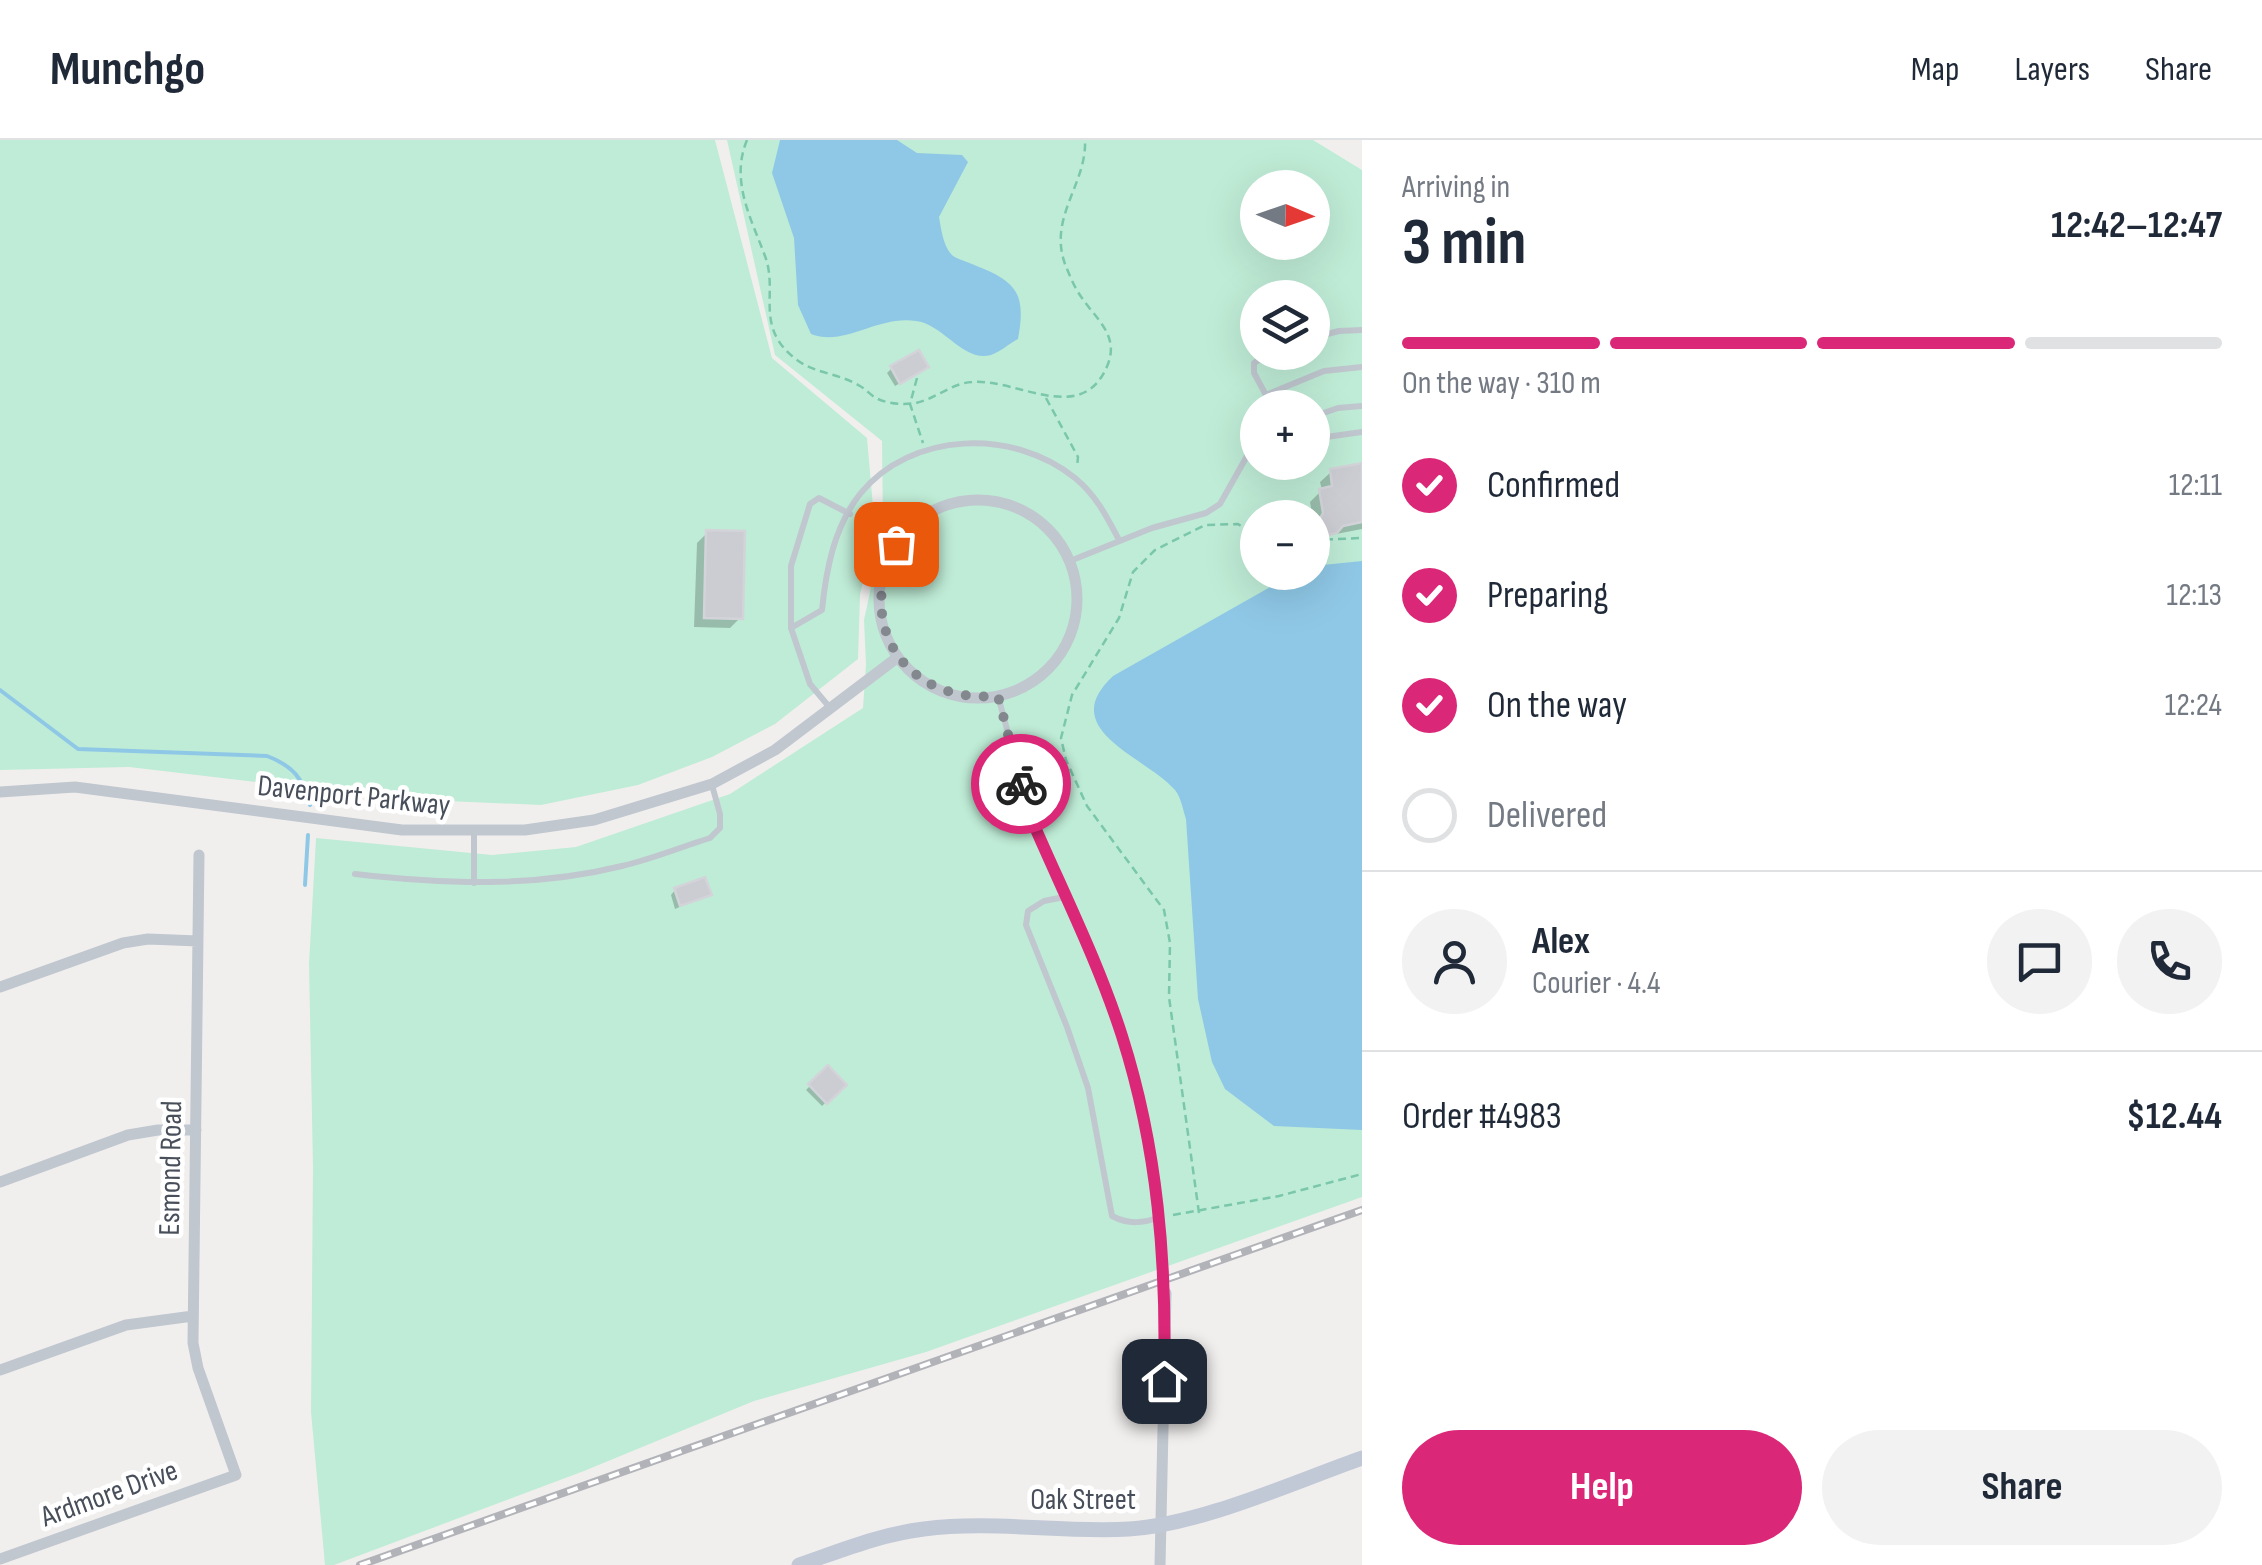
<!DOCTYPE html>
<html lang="en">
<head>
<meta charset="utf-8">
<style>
	body { margin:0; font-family:"Sofia Sans Condensed",sans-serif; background:#f2f2f3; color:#1f2937; height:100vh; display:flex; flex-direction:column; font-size:38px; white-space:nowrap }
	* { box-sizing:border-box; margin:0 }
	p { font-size:32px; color:#747a83 }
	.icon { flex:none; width:55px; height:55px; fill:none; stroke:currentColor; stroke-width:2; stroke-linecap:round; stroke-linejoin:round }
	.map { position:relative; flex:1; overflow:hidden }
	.details { display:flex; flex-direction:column; background:#fff; width:900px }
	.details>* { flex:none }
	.needle { width:65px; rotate:92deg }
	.controls { position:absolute; left:1240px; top:30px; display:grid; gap:20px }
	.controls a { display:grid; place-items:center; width:90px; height:90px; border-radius:50%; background:#fff; box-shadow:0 10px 40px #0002; font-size:50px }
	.pin { position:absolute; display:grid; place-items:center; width:85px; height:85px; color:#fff; margin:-42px; border-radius:20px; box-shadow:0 5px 15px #0006 }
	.courier { position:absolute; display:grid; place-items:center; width:100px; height:100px; margin:-50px; border:8px solid #db2777; border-radius:50%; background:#fff; color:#222; box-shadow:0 2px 12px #0007 }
	.head em { font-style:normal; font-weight:700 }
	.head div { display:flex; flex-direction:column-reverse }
	.head { display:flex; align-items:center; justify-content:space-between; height:170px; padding:0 40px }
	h1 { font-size:65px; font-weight:700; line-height:75px }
	.bar { display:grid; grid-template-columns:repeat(4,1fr); gap:15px 10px; align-content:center; height:120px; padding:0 40px }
	.bar i { height:12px; border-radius:8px; background:#e0e1e3 }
	.bar .selected { background:#db2777 }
	.bar p { grid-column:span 4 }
	.line { display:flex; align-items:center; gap:25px; padding:0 40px; border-top:2px solid #e0e1e3 }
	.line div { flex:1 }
	.round { display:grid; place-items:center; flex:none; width:105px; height:105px; border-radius:52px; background:#f2f2f3 }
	ol { padding:0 40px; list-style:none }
	li { display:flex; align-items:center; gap:30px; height:110px }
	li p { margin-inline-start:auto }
	li .icon { padding:10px; border-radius:50%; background:#db2777; color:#fff; stroke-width:4 }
	li:last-child { color:#747a83 }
	li i { width:55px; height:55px; border:5px solid #e0e1e3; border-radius:50% }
	.button { display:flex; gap:20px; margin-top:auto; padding:20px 40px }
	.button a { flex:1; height:115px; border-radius:60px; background:#db2777; color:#fff; font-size:40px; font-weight:700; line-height:115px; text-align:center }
	.button a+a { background:#f2f2f3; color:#1f2937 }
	header { display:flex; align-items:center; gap:60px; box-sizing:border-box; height:140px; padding:0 50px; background:#fff; border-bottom:2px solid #e0e1e3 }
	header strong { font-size:48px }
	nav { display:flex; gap:55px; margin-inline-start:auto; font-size:35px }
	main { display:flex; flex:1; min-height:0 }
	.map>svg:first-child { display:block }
</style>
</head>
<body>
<header>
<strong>Munchgo</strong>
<nav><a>Map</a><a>Layers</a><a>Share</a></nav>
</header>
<main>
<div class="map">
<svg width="1362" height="1425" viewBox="0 0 1362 1425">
	<rect width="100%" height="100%" fill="#f1efee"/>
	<!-- green -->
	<path fill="#bfecd6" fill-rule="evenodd" d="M0,0H715L772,218L867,298L875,389L860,455L858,519L775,584L712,617L638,645L541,665L400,659L129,627L0,630Z
		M727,0H1313L1362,30V1057L926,1212L754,1261L584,1331L334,1425H325L311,1272L313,1028L309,824L316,698L492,715L576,707L730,654L863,568L866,524L864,480L883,391L882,301L775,215ZM1258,48H1312V102H1258ZM1258,158H1312V212H1258ZM1258,268H1312V322H1258ZM1258,378H1312V432H1258Z"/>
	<!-- water -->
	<path fill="#8fc8e6" d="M780,0H897L917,13L962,15L968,22L939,77C941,88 943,105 951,114C955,119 966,121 972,124C1015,141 1027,151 1018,199C1010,203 1000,212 991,215C964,223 943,184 916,181C877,175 846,207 811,194L798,165L794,98L772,33Z
		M1362,421V990L1274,986L1225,949L1212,922L1198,859L1186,679C1183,670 1181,657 1175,650C1145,616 1055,590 1113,536L1295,433L1312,432L1313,426Z"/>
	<!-- shadow -->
	<path fill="#0003" d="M892,228L922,231L895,246L887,233Z
		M1362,325V389L1331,395L1318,404L1312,401L1314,385L1310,362L1322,350L1320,342L1331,332Z
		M707,393L740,478L730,488L694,487L697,403Z
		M675,750L709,754L675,769L671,755Z
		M828,928L844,945L822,966L806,950Z"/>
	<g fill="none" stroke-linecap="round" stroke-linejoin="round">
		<!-- stream -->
		<path stroke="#8fc8e6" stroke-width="4" d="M0,550L78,609L267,616C293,626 303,638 310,665
			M305,745L308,695"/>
	</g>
	<!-- building -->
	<path fill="#cccdd3" stroke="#d3d4d9" stroke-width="2.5" d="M919,210L929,227L900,244L890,226Z
		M1362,323V382L1343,386L1337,393L1329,395L1321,390L1319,380L1323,373L1319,349L1332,346L1330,329Z
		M706,390L745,391L743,479L704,478Z
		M705,737L712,755L680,766L674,748Z
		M828,925L847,945L827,964L808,944Z"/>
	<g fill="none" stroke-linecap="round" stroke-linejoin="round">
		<!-- path -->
		<path stroke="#7ac7ab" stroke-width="2.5" stroke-dasharray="8 5" stroke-linecap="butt" d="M747,0C730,41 751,78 765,116C779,153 753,187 797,220C814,233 841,234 860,246C867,250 871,256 878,259C889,264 904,265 916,263C935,259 952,243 972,242C1017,238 1083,288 1108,224C1119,195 1096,179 1082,158C1075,149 1069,134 1065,124C1048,77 1087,44 1085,0
			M917,238L910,264L923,303
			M1046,258L1078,317L1077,327
			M1312,400L1362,398
			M1199,1073L1169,857L1170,803L1164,770L1087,666L1066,620L1061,598L1072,555L1119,478L1133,432L1155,410L1205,385L1238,384L1258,398
			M1173,1075L1279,1056L1362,1034"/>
		<!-- lane -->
		<path stroke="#c0c7cf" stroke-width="6" d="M1312,198L1339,191L1362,190
			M1271,212L1254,223V233L1273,268
			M1266,255L1324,231L1362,227
			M1312,277L1338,268L1362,266
			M1312,299L1362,292
			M1070,421L1152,388L1206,373L1220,364L1247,316L1258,307
			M791,488V426L810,364L819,358L850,374
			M998,556L1031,678L1121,892L1139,954L1161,1077L1166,1153
			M831,569L810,544L791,488L822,470C826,430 834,387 860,354C911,291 1014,288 1075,338C1096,355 1107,377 1119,400
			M355,734C445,744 533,748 622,726C652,719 681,707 710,698L720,688V674L712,645
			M474,743V693
			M1064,757L1044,761L1028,771L1026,785L1067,887L1088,948L1112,1076C1129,1085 1143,1083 1161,1077"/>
		<!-- street -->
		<path stroke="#c0c7cf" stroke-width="11" d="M879 459a99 99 0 1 1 198 0a99 99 0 1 1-198 0Z
			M0,652L75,647L402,690H525L594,680L712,644L775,610L898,517
			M0,847L123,803L148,799L198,801
			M0,1042L128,995L158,990H196
			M0,1230L126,1185L193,1176
			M0,1419L236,1335L198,1228L193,1203L199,715
			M1160,1425L1166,1153"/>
		<!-- secondary -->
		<path stroke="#c2c9d6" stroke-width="15" d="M799,1425C840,1411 881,1394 924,1389C992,1380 1061,1393 1129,1389C1199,1385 1294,1342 1362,1318"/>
		<!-- rail casing -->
		<g stroke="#b1b3b8" stroke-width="8">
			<path id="rail" d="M360,1425L1362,1070"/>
		</g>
		<!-- rail -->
		<use href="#rail" stroke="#fff" stroke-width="4" stroke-dasharray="11" stroke-linecap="butt"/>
	</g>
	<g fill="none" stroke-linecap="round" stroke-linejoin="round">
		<!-- done -->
		<path stroke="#83878e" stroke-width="10" stroke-dasharray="0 18" d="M896,404C854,486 906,564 998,556L1021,644"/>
		<!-- route -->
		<path stroke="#db2777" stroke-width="12" d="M1021,644L1031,678C1062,750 1098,821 1122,896C1158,1009 1167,1123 1164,1241"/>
	</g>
	<g text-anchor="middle" stroke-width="9" stroke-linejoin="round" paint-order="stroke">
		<!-- street labels -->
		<g font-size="30" fill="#484f5a" stroke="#fff">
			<text transform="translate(354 655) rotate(6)" y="10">Davenport Parkway</text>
			<text transform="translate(170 1028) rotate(-89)" y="10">Esmond Road</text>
			<text transform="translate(109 1353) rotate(-20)" y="10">Ardmore Drive</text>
			<text x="1083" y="1369">Oak Street</text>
		</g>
	</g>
</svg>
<div class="controls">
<a><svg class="needle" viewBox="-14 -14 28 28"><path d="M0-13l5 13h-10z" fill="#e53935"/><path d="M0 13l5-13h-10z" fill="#747a83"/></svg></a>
<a><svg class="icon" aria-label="layers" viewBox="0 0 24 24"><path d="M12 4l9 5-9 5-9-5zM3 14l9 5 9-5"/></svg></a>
<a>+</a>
<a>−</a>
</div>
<div class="pin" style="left:896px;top:404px;background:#ea580c"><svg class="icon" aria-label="bag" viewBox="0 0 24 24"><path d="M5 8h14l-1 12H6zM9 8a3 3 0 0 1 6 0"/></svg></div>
<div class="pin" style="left:1164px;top:1241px;background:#1f2937"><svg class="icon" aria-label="home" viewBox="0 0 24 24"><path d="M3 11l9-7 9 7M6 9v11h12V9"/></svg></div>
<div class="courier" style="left:1021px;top:644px"><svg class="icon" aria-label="bike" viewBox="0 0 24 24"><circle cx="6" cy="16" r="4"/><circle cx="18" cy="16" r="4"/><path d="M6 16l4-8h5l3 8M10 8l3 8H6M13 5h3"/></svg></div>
</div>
<section class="details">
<div class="head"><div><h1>3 min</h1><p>Arriving in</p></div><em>12:42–12:47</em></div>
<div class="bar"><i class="selected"></i><i class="selected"></i><i class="selected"></i><i></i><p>On the way · 310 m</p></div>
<ol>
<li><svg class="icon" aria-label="check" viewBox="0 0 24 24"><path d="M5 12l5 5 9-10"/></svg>Confirmed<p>12:11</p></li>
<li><svg class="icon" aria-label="check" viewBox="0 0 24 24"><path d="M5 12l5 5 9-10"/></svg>Preparing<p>12:13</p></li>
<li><svg class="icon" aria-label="check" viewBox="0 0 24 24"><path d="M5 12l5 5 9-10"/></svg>On the way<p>12:24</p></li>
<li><i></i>Delivered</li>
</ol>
<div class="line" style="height:180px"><a class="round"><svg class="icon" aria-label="person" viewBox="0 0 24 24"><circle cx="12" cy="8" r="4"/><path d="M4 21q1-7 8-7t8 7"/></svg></a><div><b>Alex</b><p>Courier · 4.4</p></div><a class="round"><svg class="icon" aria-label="chat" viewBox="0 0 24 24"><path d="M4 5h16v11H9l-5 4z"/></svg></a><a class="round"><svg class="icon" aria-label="phone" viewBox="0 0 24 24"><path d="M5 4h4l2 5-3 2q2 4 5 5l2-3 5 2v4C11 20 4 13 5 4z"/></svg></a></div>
<div class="line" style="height:130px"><div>Order #4983</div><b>$12.44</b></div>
<div class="button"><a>Help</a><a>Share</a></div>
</section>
</main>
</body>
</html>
